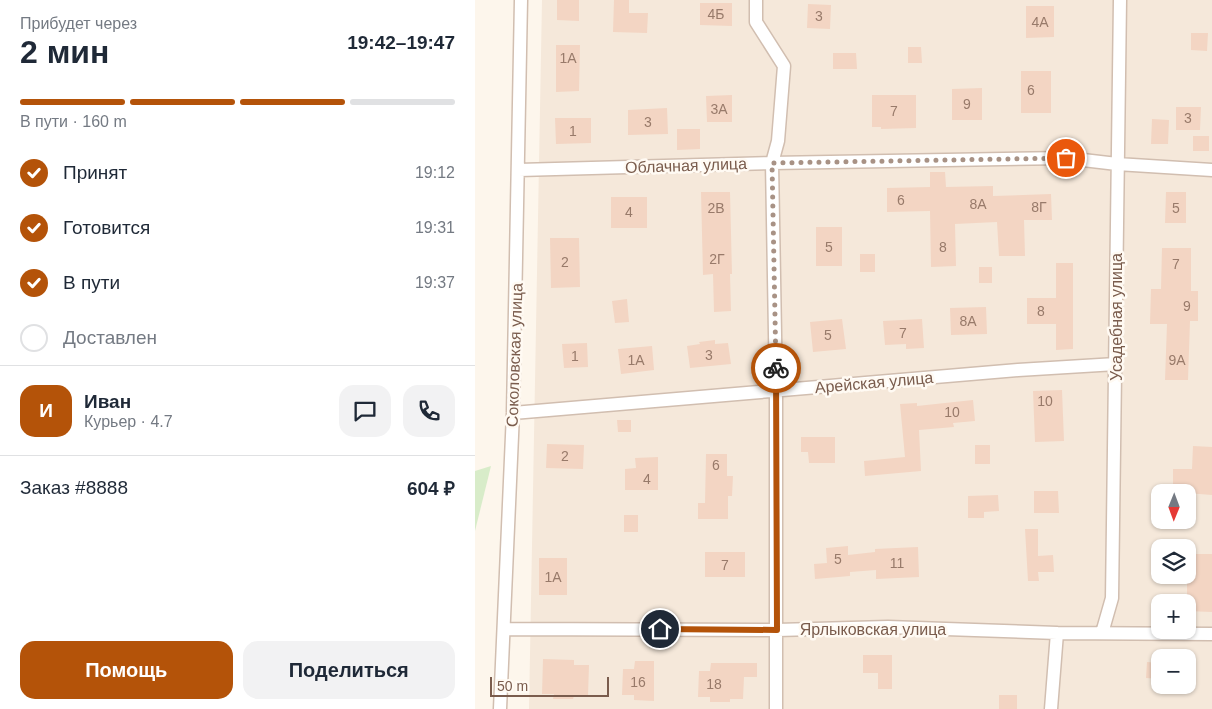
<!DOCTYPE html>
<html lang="ru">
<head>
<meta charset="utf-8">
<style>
	body { margin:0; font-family:Arial,sans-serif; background:#f2f2f3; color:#1f2937; height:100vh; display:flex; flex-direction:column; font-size:19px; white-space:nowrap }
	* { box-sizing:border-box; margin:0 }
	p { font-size:16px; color:#747a83 }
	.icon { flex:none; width:28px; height:28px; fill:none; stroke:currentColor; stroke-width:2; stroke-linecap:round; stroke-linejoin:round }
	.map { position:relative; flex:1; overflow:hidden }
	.panel { display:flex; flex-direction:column; background:#fff; width:475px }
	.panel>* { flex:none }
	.needle { width:32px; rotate:181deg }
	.tools { position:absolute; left:676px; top:484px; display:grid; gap:10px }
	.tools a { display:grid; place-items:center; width:45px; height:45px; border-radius:10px; background:#fff; box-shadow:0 1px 4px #0004; font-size:25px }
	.scale { position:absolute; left:15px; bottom:12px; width:119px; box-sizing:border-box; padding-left:5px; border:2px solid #7a5c4d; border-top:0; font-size:14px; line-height:18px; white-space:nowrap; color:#7a5c4d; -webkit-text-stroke:4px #fffaf3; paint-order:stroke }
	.pin { position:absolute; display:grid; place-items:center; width:42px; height:42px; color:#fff; margin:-21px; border:2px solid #fff; border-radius:50%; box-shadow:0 1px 5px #0007 }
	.courier { position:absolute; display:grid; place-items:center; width:50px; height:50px; margin:-25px; border:4px solid #b45309; border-radius:50%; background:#fff; color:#222; box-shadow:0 1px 6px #0007 }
	.head em { font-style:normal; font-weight:800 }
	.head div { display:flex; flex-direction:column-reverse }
	.head { display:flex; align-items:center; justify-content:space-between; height:85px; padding:0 20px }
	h1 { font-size:32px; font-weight:800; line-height:38px }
	.bar { display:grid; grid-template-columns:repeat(4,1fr); gap:8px 5px; align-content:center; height:60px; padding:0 20px }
	.bar i { height:6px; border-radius:4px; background:#e0e1e3 }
	.bar .on { background:#b45309 }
	.bar p { grid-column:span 4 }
	.line { display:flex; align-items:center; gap:12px; padding:0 20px; border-top:1px solid #e0e1e3 }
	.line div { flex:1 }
	.round { display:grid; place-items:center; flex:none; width:52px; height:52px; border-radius:15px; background:#f2f2f3 }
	ol { padding:0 20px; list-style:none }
	li { display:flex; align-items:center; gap:15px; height:55px }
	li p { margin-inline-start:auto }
	li .icon { padding:5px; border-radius:50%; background:#b45309; color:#fff; stroke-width:4 }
	li:last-child { color:#747a83 }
	li i { width:28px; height:28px; border:2px solid #e0e1e3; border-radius:50% }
	.button { display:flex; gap:10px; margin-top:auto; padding:10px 20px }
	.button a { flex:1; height:58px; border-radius:15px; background:#b45309; color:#fff; font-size:20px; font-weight:800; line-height:58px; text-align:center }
	.button a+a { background:#f2f2f3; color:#1f2937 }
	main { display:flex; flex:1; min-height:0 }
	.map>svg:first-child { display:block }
</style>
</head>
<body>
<main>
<section class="panel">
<div class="head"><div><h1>2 мин</h1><p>Прибудет через</p></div><em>19:42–19:47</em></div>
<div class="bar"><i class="on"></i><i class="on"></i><i class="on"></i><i></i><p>В пути · 160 m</p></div>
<ol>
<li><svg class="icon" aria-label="check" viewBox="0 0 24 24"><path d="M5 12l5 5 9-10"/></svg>Принят<p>19:12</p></li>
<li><svg class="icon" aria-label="check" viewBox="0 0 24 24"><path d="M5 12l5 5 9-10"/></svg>Готовится<p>19:31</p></li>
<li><svg class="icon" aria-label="check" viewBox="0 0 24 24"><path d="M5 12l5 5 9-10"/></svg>В пути<p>19:37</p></li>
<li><i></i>Доставлен</li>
</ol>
<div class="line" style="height:90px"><b class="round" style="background:#b45309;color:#fff">И</b><div><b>Иван</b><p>Курьер · 4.7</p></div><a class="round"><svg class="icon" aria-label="chat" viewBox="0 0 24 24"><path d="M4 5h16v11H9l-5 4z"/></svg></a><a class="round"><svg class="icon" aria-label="phone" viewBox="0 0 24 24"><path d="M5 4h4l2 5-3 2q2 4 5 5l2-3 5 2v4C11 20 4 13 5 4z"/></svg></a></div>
<div class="line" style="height:65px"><div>Заказ #8888</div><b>604 ₽</b></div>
<div class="button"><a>Помощь</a><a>Поделиться</a></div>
</section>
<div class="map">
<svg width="737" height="709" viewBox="0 0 737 709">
	<rect width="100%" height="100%" fill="#fdf6ec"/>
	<!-- residential -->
	<path fill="#f5e8da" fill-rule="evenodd" d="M67,0H737V709H54ZM685,492H712V520H685ZM685,548H712V575H685ZM685,602H712V630H685ZM685,658H712V685H685Z"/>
	<!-- green -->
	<path fill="#d8ecc9" d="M16,466L0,531V471Z"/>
	<!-- building -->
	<path fill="#f3d5c3" d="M82,0H104V21L82,20Z
		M139,0H154V13H173L172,33L138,32Z
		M225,3H257V26L225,25Z
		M333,4L356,5L355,29L332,28Z
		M551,6H579V37L551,38Z
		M716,33H733L732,51L716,50Z
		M81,45H105L104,91L81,92Z
		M433,47H446L447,63H433Z
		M358,53H381L382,69H358Z
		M546,71H576V113H546Z
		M507,88V120H477V89Z
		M257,95V122H232L231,96Z
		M397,95H441V128L406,129V127H397Z
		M701,107H726L725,130H701Z
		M192,108L193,134L153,135V110Z
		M80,118H116V143L81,144Z
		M677,119L694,120L693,144H676Z
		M202,129H225V149L202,150Z
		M718,136H734V151H718Z
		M455,172H470L471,187L518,186V196L576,194L577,220H549L550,256H524L522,222L480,224L481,266L456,267L455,211L412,212V188L455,187Z
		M226,192H255L257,274H255L256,311L239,312L238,274L228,275Z
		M691,192H711V223H690Z
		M136,197H172V228H136Z
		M341,227H367V266H341Z
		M75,238H104L105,287L76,288Z
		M687,248H716V291H723V321H715L713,380H690L692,324H675L676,289H686Z
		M385,254H400V272H385Z
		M581,263H598V349L581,350V324H552V298H581Z
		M504,267H517V283H504Z
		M152,299L154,322L140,323L137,301Z
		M511,307L512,334L476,335L475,308Z
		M367,319L371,349L338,352L335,322Z
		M447,319L449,348L431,349V344L410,345L408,321Z
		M240,340V344L253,343L256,364L215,368L212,346L225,344L224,342Z
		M112,343L113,367L89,368L87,344Z
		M177,346L179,370L146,374L143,349Z
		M587,390L589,441L560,442L558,391Z
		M498,400L500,421L478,423L479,427L444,430L446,471L390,476L389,461L430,457L425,404L442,403V406Z
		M142,420H156V432H143Z
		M326,437H360V463H334L333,452H326Z
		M72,444L109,445L108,469L71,468Z
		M500,445H515V464H500Z
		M718,446L737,447V495L698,492V469H717Z
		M231,454H252V476H258L257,496H253V519H223V503H230Z
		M183,457V490H150V469L161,468L160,458Z
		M559,491H583L584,513H559Z
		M523,495L524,511L509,512V518H493V496Z
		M149,515H163V532H149Z
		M550,529H563V556L578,555L579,572H563L564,581H553Z
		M373,546V555L400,552V549L443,547L444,577L401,579V570L375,572V576L340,579L339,564L352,563L351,548Z
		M230,552H270V577H230Z
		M712,554H737V612L712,611Z
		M64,558H92V595H64Z
		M388,655H417V689H403V673H388Z
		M68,659L99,660V665H114L113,696H99L98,699H78L79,694H67Z
		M160,661H179V701L159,700V695H147L148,669H159Z
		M672,662L685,663V679L671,678Z
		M236,663H282V677H269L268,699H255V702H235V697H223L224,671H235Z
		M524,695H542V709H524Z"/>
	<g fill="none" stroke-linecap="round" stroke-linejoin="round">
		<!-- minor casing -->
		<g stroke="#d1beb0" stroke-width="15">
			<path id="minor" d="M281,0V22L309,66L303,141L297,163L301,391V709
				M44,170L297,163L591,158L642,164L737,170
				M38,413L543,370L641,364
				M29,629L302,630L413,627L582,633L737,634
				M627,633L637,598L645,0
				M25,709L38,413L46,0
				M576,709L582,633"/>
		</g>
		<!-- minor -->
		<use href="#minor" stroke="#fff" stroke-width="12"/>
	</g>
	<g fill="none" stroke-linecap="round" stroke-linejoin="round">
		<!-- done -->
		<path stroke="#a89285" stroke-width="5" stroke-dasharray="0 9" d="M301,368L297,163L591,158"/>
		<!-- route -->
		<path stroke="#b45309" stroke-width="6" d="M185,629L302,630L301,368"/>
	</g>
	<g text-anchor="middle" stroke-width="5" stroke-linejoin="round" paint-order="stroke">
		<!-- number labels -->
		<g font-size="14" fill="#987a6a">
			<text x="241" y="19">4Б</text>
			<text x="344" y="21">3</text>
			<text x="565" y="27">4А</text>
			<text x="93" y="63">1А</text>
			<text x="556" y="95">6</text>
			<text x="492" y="109">9</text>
			<text x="244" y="114">3А</text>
			<text x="419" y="116">7</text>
			<text x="713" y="123">3</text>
			<text x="173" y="127">3</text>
			<text x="98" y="136">1</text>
			<text x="426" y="205">6</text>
			<text x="503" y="209">8А</text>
			<text x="564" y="212">8Г</text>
			<text x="241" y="213">2В</text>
			<text x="701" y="213">5</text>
			<text x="154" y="217">4</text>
			<text x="354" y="252">5</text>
			<text x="468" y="252">8</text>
			<text x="242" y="264">2Г</text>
			<text x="90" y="267">2</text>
			<text x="701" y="269">7</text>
			<text x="712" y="311">9</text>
			<text x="566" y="316">8</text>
			<text x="493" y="326">8А</text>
			<text x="428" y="338">7</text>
			<text x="353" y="340">5</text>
			<text x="234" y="360">3</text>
			<text x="100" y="361">1</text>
			<text x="161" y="365">1А</text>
			<text x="702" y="365">9А</text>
			<text x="570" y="406">10</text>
			<text x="477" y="417">10</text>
			<text x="90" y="461">2</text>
			<text x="241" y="470">6</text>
			<text x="172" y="484">4</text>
			<text x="363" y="564">5</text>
			<text x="422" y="568">11</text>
			<text x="250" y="570">7</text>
			<text x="78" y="582">1А</text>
			<text x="163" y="687">16</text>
			<text x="239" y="689">18</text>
		</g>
		<!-- street labels -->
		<g font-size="16" fill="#7a5c4d" stroke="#fffaf3">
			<text transform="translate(211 165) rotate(-2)" y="6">Облачная улица</text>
			<text transform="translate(641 317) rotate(-90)" y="6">Усадебная улица</text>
			<text transform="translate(39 355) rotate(-88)" y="6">Соколовская улица</text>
			<text transform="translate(399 382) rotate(-5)" y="6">Арейская улица</text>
			<text x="398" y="635">Ярлыковская улица</text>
		</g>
	</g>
</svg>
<div class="tools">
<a><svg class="needle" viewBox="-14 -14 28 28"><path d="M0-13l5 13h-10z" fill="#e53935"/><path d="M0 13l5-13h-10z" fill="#747a83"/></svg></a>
<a><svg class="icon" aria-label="layers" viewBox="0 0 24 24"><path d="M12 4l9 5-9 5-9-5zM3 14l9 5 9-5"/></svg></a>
<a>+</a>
<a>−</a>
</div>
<div class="scale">50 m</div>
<div class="pin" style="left:591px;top:158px;background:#ea580c"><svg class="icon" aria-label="bag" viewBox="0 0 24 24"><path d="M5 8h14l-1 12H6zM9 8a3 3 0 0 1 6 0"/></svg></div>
<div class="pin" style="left:185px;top:629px;background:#1f2937"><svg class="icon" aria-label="home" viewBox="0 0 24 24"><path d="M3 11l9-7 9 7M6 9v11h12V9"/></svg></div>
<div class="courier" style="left:301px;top:368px"><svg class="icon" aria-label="bike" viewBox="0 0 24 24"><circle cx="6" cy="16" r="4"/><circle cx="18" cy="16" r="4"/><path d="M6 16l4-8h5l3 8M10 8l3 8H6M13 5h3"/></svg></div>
</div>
</main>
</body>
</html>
